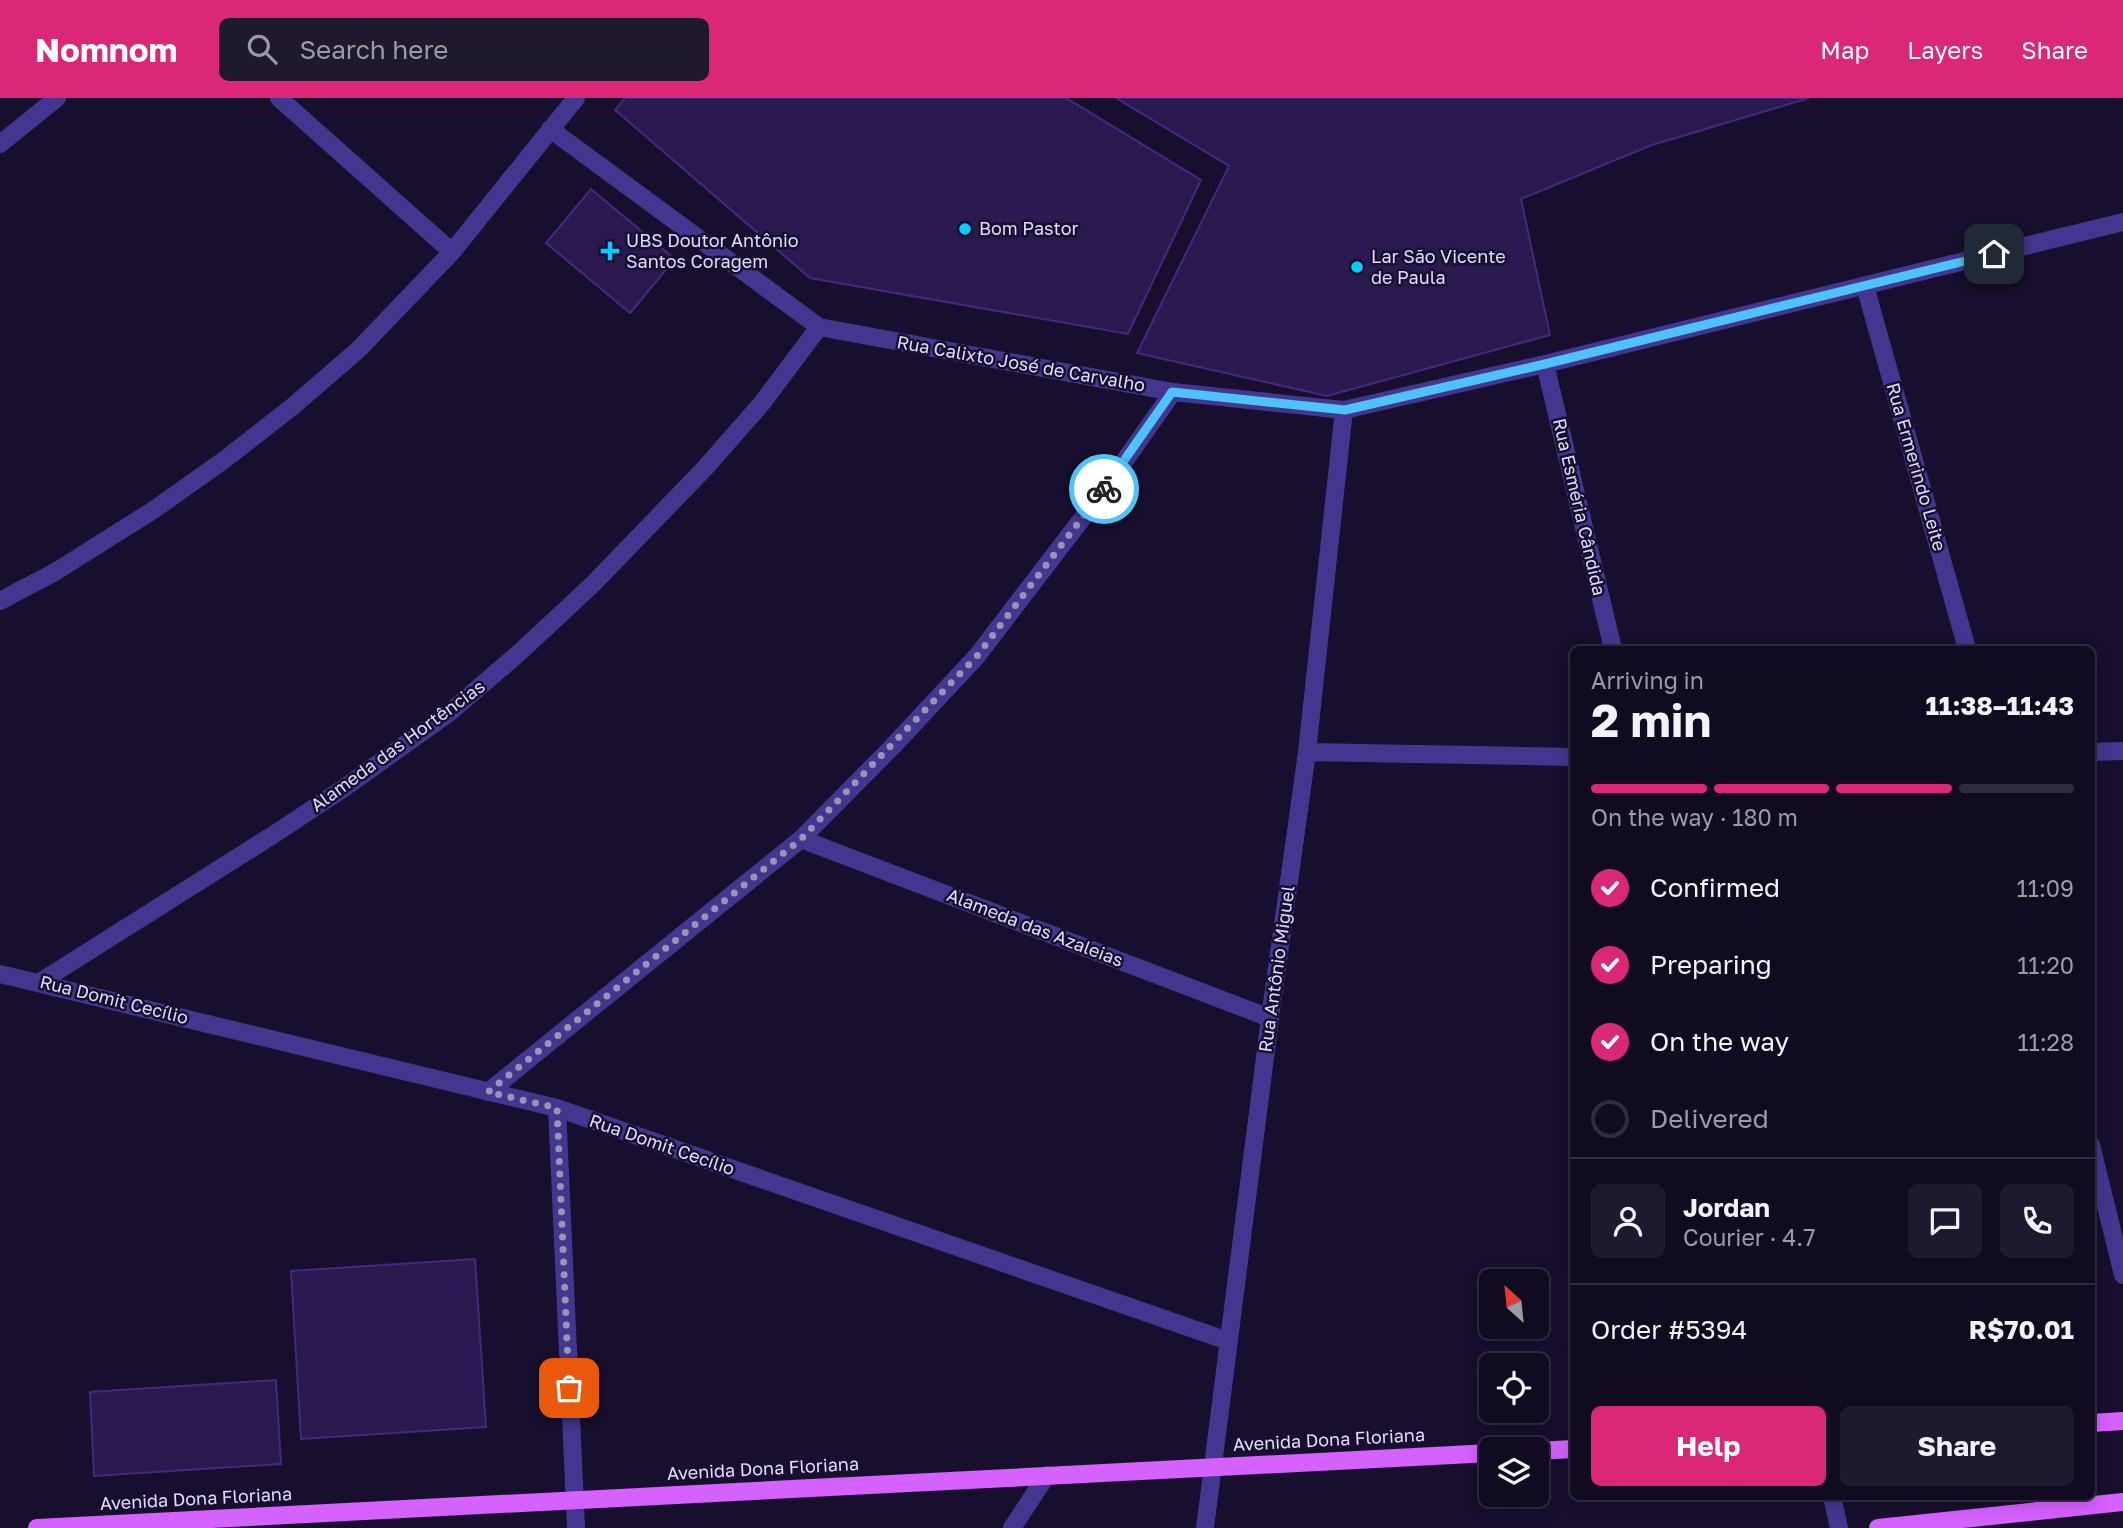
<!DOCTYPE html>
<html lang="en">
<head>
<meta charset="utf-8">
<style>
	body { margin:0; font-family:"Golos Text",sans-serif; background:#1e192f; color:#f1f3f6; height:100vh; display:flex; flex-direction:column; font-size:26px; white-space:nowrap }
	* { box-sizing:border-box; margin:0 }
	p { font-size:23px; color:#9c9ba5 }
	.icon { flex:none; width:38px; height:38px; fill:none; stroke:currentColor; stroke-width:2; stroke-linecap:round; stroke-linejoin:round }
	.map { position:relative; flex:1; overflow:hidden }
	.panel { position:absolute; left:1570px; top:548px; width:525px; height:854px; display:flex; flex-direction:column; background:#110b22; border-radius:10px; box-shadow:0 4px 18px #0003,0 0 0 2px #302b40 }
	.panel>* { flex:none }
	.needle { width:46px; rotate:333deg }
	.fabs { position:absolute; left:1479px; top:1171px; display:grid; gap:14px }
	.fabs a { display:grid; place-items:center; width:70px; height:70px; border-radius:10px; background:#110b22; box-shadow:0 4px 18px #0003,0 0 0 2px #302b40; font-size:35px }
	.pin { position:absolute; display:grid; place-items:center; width:60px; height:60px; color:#fff; margin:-30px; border-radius:14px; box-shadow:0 4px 10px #0006 }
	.courier { position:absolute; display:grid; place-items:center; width:70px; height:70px; margin:-35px; border:5px solid #4fc3f7; border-radius:50%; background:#fff; color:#222; box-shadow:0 2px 9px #0007 }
	.overview em { font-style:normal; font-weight:700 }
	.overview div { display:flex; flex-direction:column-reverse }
	.overview { display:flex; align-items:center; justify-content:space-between; height:119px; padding:0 21px }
	h1 { font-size:46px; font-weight:700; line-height:52px }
	.bar { display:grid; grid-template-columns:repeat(4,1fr); gap:10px 7px; align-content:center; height:84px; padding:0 21px }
	.bar i { height:9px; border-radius:5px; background:#302b40 }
	.bar .current { background:#db2777 }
	.bar p { grid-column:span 4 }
	.line { display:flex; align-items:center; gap:18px; padding:0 21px; border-top:2px solid #302b40 }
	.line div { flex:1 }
	.round { display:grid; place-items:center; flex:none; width:74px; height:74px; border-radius:10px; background:#1e192f }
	ol { padding:0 21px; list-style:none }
	li { display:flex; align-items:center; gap:21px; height:77px }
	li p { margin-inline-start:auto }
	li .icon { padding:7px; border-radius:50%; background:#db2777; color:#fff; stroke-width:4 }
	li:last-child { color:#9c9ba5 }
	li i { width:38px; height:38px; border:4px solid #302b40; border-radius:50% }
	.cta { display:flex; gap:14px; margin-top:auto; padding:14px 21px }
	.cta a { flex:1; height:80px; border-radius:10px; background:#db2777; color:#fff; font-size:28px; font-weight:700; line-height:80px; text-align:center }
	.cta a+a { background:#1e192f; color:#f1f3f6 }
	header { display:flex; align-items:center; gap:42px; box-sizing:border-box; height:98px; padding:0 35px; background:#db2777; color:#fff }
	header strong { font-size:33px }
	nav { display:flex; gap:38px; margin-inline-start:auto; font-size:24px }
	.search { width:490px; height:63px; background:#1e192f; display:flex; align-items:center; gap:18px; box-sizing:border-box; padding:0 24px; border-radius:10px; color:#9c9ba5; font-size:26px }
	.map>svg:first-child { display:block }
</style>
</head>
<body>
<header>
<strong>Nomnom</strong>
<div class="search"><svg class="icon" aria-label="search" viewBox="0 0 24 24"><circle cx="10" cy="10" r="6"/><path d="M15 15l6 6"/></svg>Search here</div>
<nav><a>Map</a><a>Layers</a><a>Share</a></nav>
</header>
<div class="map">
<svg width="2123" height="1430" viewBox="0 0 2123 1430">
	<rect width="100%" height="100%" fill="#170f2d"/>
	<!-- building -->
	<path fill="#2a194f" stroke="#43297d" stroke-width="2" d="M625,0H1066L1201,82L1128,236L810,180L615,12Z
		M1116,0H1809L1652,47L1521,101L1550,237L1327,298L1137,255L1229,68Z
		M591,91L675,161L630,215L546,145Z
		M475,1161L486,1329L301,1341L291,1173Z
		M276,1282L281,1366L94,1378L90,1294Z"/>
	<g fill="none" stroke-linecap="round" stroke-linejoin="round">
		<!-- minor -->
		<path stroke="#43368f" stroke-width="18" d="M279,0L452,154
			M550,31L819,229L1173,294L1344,312L1545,266L2123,124
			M0,46L57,0
			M1865,188L1967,551
			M1545,266L1613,551
			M0,503L55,474L152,413L224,362L292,309L358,252L452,154L576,0
			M1307,654L1573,659
			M2091,654L2123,653
			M801,741L1270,920
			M0,876L557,1010L1228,1243
			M40,884L273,737L344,690L449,615L520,554L593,486L706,369L762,305L819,229
			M488,994L801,741L893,648L977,558L1104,392L1173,294
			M557,1010L576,1430
			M2091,1047L2123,1177
			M1832,1398L1839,1430
			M1012,1430L1047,1377
			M1205,1430L1270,920L1307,654L1344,312"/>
		<!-- major -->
		<path stroke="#d561ff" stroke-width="18" d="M2091,1325L2123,1323
			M1536,1353L1573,1351
			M37,1430L1491,1355
			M1878,1430L2123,1404"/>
	</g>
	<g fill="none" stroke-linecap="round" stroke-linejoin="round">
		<!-- done -->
		<path stroke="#9b93b6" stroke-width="7" stroke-dasharray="0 12.6" d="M569,1290L557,1010L488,994L801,741L977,558L1104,391"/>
		<!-- route -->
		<path stroke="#4fc3f7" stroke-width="9" d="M1104,391L1172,294L1345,312L1545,266L1994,156"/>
	</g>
	<!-- markers -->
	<g fill="#06ccff" stroke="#170f2d" stroke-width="2.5">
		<circle cx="965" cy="131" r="7"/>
		<path d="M606.5 142.5h7v7h7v7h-7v7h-7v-7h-7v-7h7z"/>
		<circle cx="1357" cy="169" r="7"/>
	</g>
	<g text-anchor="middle" stroke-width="5" stroke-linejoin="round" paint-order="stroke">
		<!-- poi labels -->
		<g font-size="18" fill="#e2daff" stroke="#170f2d" text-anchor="start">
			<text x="979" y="137">Bom Pastor</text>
			<text x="626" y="149">UBS Doutor Antônio<tspan x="626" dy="21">Santos Coragem</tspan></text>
			<text x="1371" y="165">Lar São Vicente<tspan x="1371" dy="21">de Paula</tspan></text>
		</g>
		<!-- street labels -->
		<g font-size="18" fill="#e2daff" stroke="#170f2d">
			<text transform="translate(1021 266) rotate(10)" y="6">Rua Calixto José de Carvalho</text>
			<text transform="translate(1916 369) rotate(74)" y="6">Rua Ermerindo Leite</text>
			<text transform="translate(1579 409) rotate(77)" y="6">Rua Esméria Cândida</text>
			<text transform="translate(398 648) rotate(-36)" y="6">Alameda das Hortências</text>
			<text transform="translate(1035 830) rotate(21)" y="6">Alameda das Azaleias</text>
			<text transform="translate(1277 871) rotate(-82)" y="6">Rua Antônio Miguel</text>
			<text transform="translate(114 902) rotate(14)" y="6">Rua Domit Cecílio</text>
			<text transform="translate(662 1047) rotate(19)" y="6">Rua Domit Cecílio</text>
			<text transform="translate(1329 1342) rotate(-3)" y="6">Avenida Dona Floriana</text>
			<text transform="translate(763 1371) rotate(-3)" y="6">Avenida Dona Floriana</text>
			<text transform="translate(196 1401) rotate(-3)" y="6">Avenida Dona Floriana</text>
		</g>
	</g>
</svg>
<div class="fabs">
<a><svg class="needle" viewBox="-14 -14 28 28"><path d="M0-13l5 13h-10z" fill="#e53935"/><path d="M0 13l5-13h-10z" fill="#9c9ba5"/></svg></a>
<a><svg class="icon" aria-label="locate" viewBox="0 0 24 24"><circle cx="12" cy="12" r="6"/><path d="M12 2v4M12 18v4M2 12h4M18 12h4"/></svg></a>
<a><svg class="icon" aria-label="layers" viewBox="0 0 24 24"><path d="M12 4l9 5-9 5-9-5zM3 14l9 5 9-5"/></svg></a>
</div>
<div class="pin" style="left:569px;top:1290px;background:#ea580c"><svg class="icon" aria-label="bag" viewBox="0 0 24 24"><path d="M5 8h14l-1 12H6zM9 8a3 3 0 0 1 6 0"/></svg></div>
<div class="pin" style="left:1994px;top:156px;background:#1f2937"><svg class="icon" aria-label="home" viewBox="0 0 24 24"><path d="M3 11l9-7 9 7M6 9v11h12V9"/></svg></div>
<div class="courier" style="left:1104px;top:391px"><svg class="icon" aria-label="bike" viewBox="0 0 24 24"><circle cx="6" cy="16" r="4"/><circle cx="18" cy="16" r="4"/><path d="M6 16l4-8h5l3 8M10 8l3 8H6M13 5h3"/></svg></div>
<section class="panel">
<div class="overview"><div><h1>2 min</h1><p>Arriving in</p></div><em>11:38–11:43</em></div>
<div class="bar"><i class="current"></i><i class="current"></i><i class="current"></i><i></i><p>On the way · 180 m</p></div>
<ol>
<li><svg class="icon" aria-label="check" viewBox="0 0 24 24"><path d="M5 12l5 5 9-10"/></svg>Confirmed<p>11:09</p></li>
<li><svg class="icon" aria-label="check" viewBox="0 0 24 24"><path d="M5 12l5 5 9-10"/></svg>Preparing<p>11:20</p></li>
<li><svg class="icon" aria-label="check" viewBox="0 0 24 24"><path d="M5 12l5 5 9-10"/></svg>On the way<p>11:28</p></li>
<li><i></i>Delivered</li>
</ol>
<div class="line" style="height:126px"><a class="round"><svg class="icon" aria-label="person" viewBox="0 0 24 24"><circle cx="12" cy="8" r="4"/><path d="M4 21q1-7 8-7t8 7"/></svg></a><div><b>Jordan</b><p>Courier · 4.7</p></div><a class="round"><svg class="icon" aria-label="chat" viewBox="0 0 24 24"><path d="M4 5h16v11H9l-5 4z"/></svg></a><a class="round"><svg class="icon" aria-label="phone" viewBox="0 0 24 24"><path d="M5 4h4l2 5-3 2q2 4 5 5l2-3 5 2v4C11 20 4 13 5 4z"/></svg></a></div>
<div class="line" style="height:91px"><div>Order #5394</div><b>R$70.01</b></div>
<div class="cta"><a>Help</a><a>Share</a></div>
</section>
</div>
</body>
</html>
